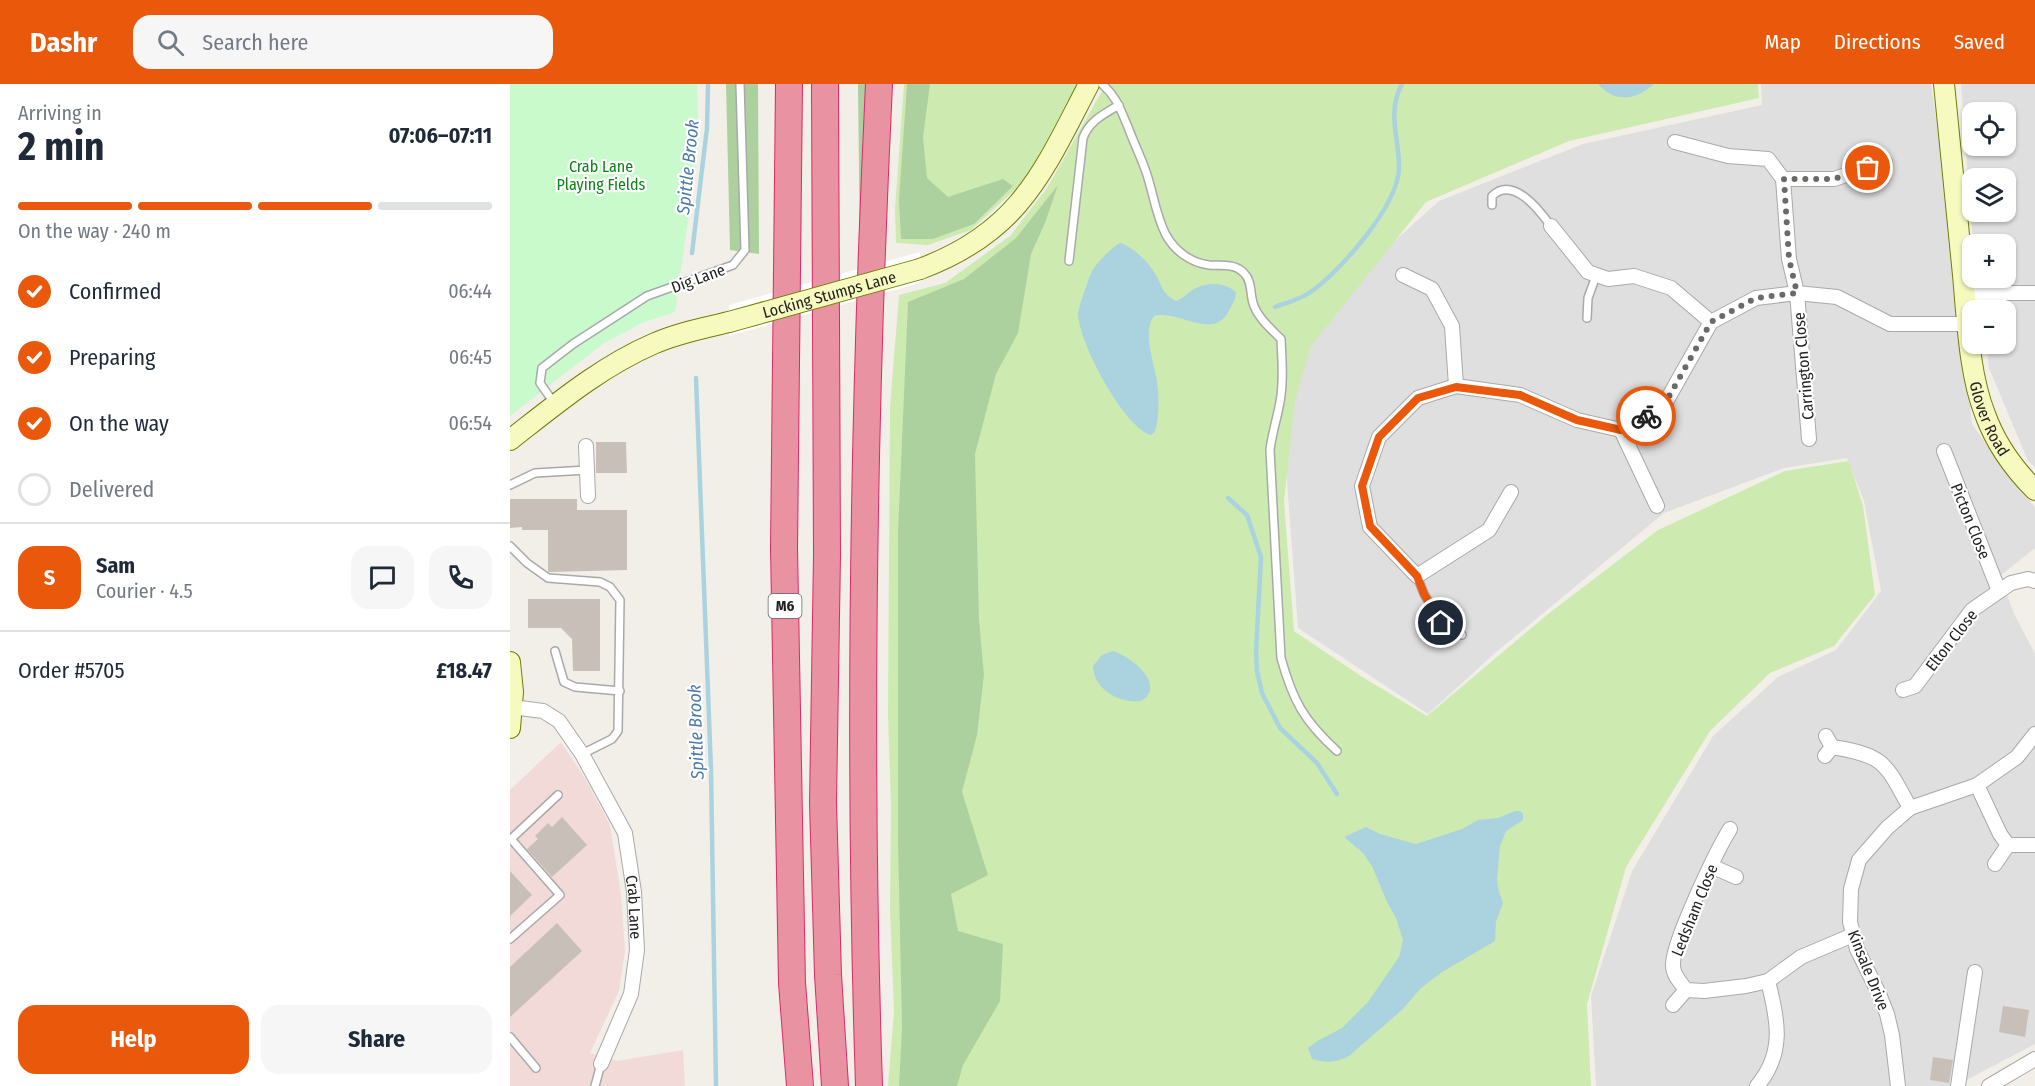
<!DOCTYPE html>
<html lang="en">
<head>
<meta charset="utf-8">
<style>
	body { margin:0; font-family:"Fira Sans Condensed",sans-serif; background:#f6f6f7; color:#1f2937; height:100vh; display:flex; flex-direction:column; font-size:22px; white-space:nowrap }
	* { box-sizing:border-box; margin:0 }
	p { font-size:20px; color:#747a83 }
	.icon { flex:none; width:33px; height:33px; fill:none; stroke:currentColor; stroke-width:2; stroke-linecap:round; stroke-linejoin:round }
	.map { position:relative; flex:1; overflow:hidden }
	.drawer { display:flex; flex-direction:column; background:#fff; width:510px }
	.drawer>* { flex:none }
	.fabs { position:absolute; left:1452px; top:18px; display:grid; gap:12px }
	.fabs a { display:grid; place-items:center; width:54px; height:54px; border-radius:12px; background:#fff; box-shadow:0 2px 4px #0004; font-size:30px }
	.pin { position:absolute; display:grid; place-items:center; width:51px; height:51px; color:#fff; margin:-26px; border:3px solid #fff; border-radius:50%; box-shadow:0 2px 6px #0007 }
	.courier { position:absolute; display:grid; place-items:center; width:60px; height:60px; margin:-30px; border:4px solid #ea580c; border-radius:50%; background:#fff; color:#222; box-shadow:0 2px 8px #0007 }
	.overview em { font-style:normal; font-weight:700 }
	.overview div { display:flex; flex-direction:column-reverse }
	.overview { display:flex; align-items:center; justify-content:space-between; height:102px; padding:0 18px }
	h1 { font-size:39px; font-weight:700; line-height:45px }
	.bar { display:grid; grid-template-columns:repeat(4,1fr); gap:9px 6px; align-content:center; height:72px; padding:0 18px }
	.bar i { height:8px; border-radius:4px; background:#e0e1e3 }
	.bar .selected { background:#ea580c }
	.bar p { grid-column:span 4 }
	.line { display:flex; align-items:center; gap:15px; padding:0 18px; border-top:2px solid #e0e1e3 }
	.line div { flex:1 }
	.round { display:grid; place-items:center; flex:none; width:63px; height:63px; border-radius:18px; background:#f6f6f7 }
	ol { padding:0 18px; list-style:none }
	li { display:flex; align-items:center; gap:18px; height:66px }
	li p { margin-inline-start:auto }
	li .icon { padding:6px; border-radius:50%; background:#ea580c; color:#fff; stroke-width:4 }
	li:last-child { color:#747a83 }
	li i { width:33px; height:33px; border:3px solid #e0e1e3; border-radius:50% }
	.primary-button { display:flex; gap:12px; margin-top:auto; padding:12px 18px }
	.primary-button a { flex:1; height:69px; border-radius:18px; background:#ea580c; color:#fff; font-size:24px; font-weight:700; line-height:69px; text-align:center }
	.primary-button a+a { background:#f6f6f7; color:#1f2937 }
	header { display:flex; align-items:center; gap:36px; box-sizing:border-box; height:84px; padding:0 30px; background:#ea580c; color:#fff }
	header strong { font-size:28px }
	nav { display:flex; gap:33px; margin-inline-start:auto; font-size:21px }
	.search { width:420px; height:54px; background:#f6f6f7; display:flex; align-items:center; gap:15px; box-sizing:border-box; padding:0 21px; border-radius:18px; color:#747a83; font-size:22px }
	main { display:flex; flex:1; min-height:0 }
	.map>svg:first-child { display:block }
</style>
</head>
<body>
<header>
<strong>Dashr</strong>
<div class="search"><svg class="icon" aria-label="search" viewBox="0 0 24 24"><circle cx="10" cy="10" r="6"/><path d="M15 15l6 6"/></svg>Search here</div>
<nav><a>Map</a><a>Directions</a><a>Saved</a></nav>
</header>
<main>
<section class="drawer">
<div class="overview"><div><h1>2 min</h1><p>Arriving in</p></div><em>07:06–07:11</em></div>
<div class="bar"><i class="selected"></i><i class="selected"></i><i class="selected"></i><i></i><p>On the way · 240 m</p></div>
<ol>
<li><svg class="icon" aria-label="check" viewBox="0 0 24 24"><path d="M5 12l5 5 9-10"/></svg>Confirmed<p>06:44</p></li>
<li><svg class="icon" aria-label="check" viewBox="0 0 24 24"><path d="M5 12l5 5 9-10"/></svg>Preparing<p>06:45</p></li>
<li><svg class="icon" aria-label="check" viewBox="0 0 24 24"><path d="M5 12l5 5 9-10"/></svg>On the way<p>06:54</p></li>
<li><i></i>Delivered</li>
</ol>
<div class="line" style="height:108px"><b class="round" style="background:#ea580c;color:#fff">S</b><div><b>Sam</b><p>Courier · 4.5</p></div><a class="round"><svg class="icon" aria-label="chat" viewBox="0 0 24 24"><path d="M4 5h16v11H9l-5 4z"/></svg></a><a class="round"><svg class="icon" aria-label="phone" viewBox="0 0 24 24"><path d="M5 4h4l2 5-3 2q2 4 5 5l2-3 5 2v4C11 20 4 13 5 4z"/></svg></a></div>
<div class="line" style="height:78px"><div>Order #5705</div><b>£18.47</b></div>
<div class="primary-button"><a>Help</a><a>Share</a></div>
</section>
<div class="map">
<svg width="1525" height="1002" viewBox="0 0 1525 1002">
	<rect width="100%" height="100%" fill="#f2efe9"/>
	<!-- residential -->
	<path fill="#e0dfdf" fill-rule="evenodd" d="M1251,0H1421L1434,88L1462,340L1501,396L1525,423V464L1490,492L1504,530L1525,570V960L1445,1002H1086L1081,912L1122,787L1203,652L1268,593L1326,566L1371,507L1354,417L1337,374L1274,384L1154,429L985,569L918,630L788,544L772,332L785,247L929,117L1073,60L1252,21Z
		M1451,0H1525V383L1518,377L1479,284L1476,260H1496V226H1472L1468,194H1496V160H1463ZM1462,28H1496V62H1462ZM1462,94H1496V128H1462Z"/>
	<!-- commercial -->
	<path fill="#f2dad9" d="M51,658L76,696L100,741L111,810L115,867L109,907L80,969L107,977L173,966L175,1002H0V706Z"/>
	<!-- grass -->
	<path fill="#cdebb0" d="M394,0H571L540,58L512,99L461,146L418,161L386,159L385,125Z
		M596,0H1248L1249,14L1059,57L916,118L801,262L785,317L774,417L784,547L854,594L917,632L1038,530L1148,446L1275,387L1339,377L1353,422L1365,511L1324,562L1260,589L1200,647L1116,783L1077,920L1081,1002H378L384,927L380,827L381,722L378,630L380,323L389,211L435,199L500,152L537,104Z"/>
	<!-- forest -->
	<path fill="#add19e" d="M216,0H248L249,170L220,166Z
		M348,0H360L350,181Z
		M397,0H420L413,53L417,94L438,113L493,95L503,102L464,140L423,155H391L389,116Z
		M548,101L535,139L521,170L508,249L486,290L465,370L469,536L474,591L467,651L452,708L478,791L441,810L448,847L493,860L490,917L453,981L447,1002H389L392,944L388,756V448L398,218L454,195L506,154Z"/>
	<!-- park -->
	<path fill="#c8facc" d="M0,0H187L189,58L165,228L134,238L94,259L0,332Z"/>
	<!-- water -->
	<path fill="#aad3df" d="M1088,0H1144C1125,17 1105,19 1088,0Z
		M611,159C625,165 638,177 646,191C652,202 653,211 666,217C674,214 678,208 686,204C698,198 715,198 726,208C726,215 723,219 720,225C704,259 670,225 644,232C632,249 644,278 647,297C649,312 650,335 644,349L640,351C612,340 570,260 568,231C568,224 579,194 582,187C586,180 603,161 611,159Z
		M603,567C617,571 649,593 638,611C637,613 634,615 631,617C610,620 583,605 583,582L592,571Z
		M1005,727H1010L1013,730V736L996,747L990,762L987,795L988,804L993,819L986,838L985,857L932,888L910,905L893,925L839,972C827,979 815,979 802,975L798,964L809,956L832,944L858,918L889,873L893,856L886,834L877,818L862,782L853,769L834,753L856,743L870,750L906,760L952,745L968,736L988,734Z"/>
	<!-- pier -->
	<path fill="#fff" d="M410,168V199L219,252V221Z"/>
	<g fill="none" stroke-linecap="round" stroke-linejoin="round">
		<!-- stream -->
		<path stroke="#aad3df" stroke-width="4.5" d="M182,169L197,44L198,0
			M765,223C775,219 789,216 799,209C829,189 887,123 889,85C890,55 876,30 892,0
			M186,294L201,686L206,1002
			M718,414L737,431L751,473L746,567L747,587L752,609L770,644L807,679L827,710"/>
	</g>
	<!-- building -->
	<path fill="#c7bfb8" d="M86,358H116L117,389H86Z
		M0,415H67V426H117V486L39,488L38,487V446H12V443L0,444Z
		M18,515H90V587H63L62,555L51,544H18Z
		M52,733L77,761L42,793L17,765L28,755L25,752L38,739L42,743Z
		M0,787L22,811L0,832Z
		M47,839L72,867L0,933V883Z
		M1493,922L1519,926L1515,953L1489,948Z
		M1423,973L1443,976L1439,999L1420,996Z"/>
	<g fill="none" stroke-linecap="round" stroke-linejoin="round">
		<!-- lane casing -->
		<g stroke="#a9a9a9" stroke-width="10">
			<path id="lane" d="M592,0C607,13 610,25 618,43C623,57 630,71 635,85C643,106 645,130 656,151C665,167 681,179 699,181C711,182 725,179 734,189C742,197 740,209 743,219C747,233 761,245 771,255C772,277 774,301 769,323C766,338 762,350 760,366L771,574C783,617 794,637 827,667
				M982,121V112C1003,91 1030,127 1041,142
				M559,177L573,54C579,37 594,30 609,21
				M1077,234L1078,214L1086,192
				M44,319L30,299L32,284L63,260L137,212L223,181L235,166L230,0
				M0,401L25,389L77,386
				M0,462L17,479L38,494L90,498L100,503L110,516L108,647L102,655L72,670
				M907,492L914,510L937,547L952,551
				M45,567L54,598L65,603L110,607
				M0,855L50,811L1,755L48,711
				M0,953L26,984
				M85,1002L91,980"/>
		</g>
		<!-- street casing -->
		<g stroke="#a9a9a9" stroke-width="16">
			<g id="street">
				<path d="M1165,58L1218,72L1258,75L1273,95L1279,175L1287,209L1299,355"/>
				<path d="M1273,95H1324L1375,78"/>
				<path d="M1041,142L1078,188L1098,195L1124,192L1161,204L1201,238"/>
				<path d="M893,191L922,205L942,242L946,302"/>
				<path d="M1455,209H1525"/>
				<path d="M1111,346L1147,422"/>
				<path d="M76,362L78,412"/>
				<path d="M1434,367L1489,507"/>
				<path d="M1001,408L979,446L907,492L860,443L852,402L869,353L908,314L946,302L1010,311L1067,336L1111,346L1153,323L1201,238L1246,214L1287,209L1327,213L1380,240H1458"/>
				<path d="M1393,606L1405,602L1462,526L1501,499L1518,495L1525,497"/>
				<path id="s1" d="M2,623L33,627L49,637L72,670L115,749L124,808L127,866L121,910L91,980"/>
				<path d="M1322,663C1375,671 1376,680 1400,724"/>
				<path d="M1315,672L1322,663L1316,652"/>
				<path d="M1467,701L1490,750L1498,761"/>
				<path d="M1220,745C1207,766 1161,861 1163,882C1163,891 1171,899 1176,906L1194,907L1236,902L1258,897L1291,873L1343,851"/>
				<path d="M1485,780L1498,761H1525"/>
				<path d="M1201,782L1226,793"/>
				<path d="M1163,921L1176,906"/>
				<path d="M1247,1002C1275,969 1268,936 1258,897"/>
				<path d="M1388,1002L1382,951L1377,930L1369,910L1347,865L1340,838L1341,805L1349,776L1377,744L1400,724L1467,701L1507,673L1525,650"/>
				<path d="M1448,1002L1465,888"/>
				<path d="M1479,1002L1525,975"/>
			</g>
		</g>
		<!-- secondary casing -->
		<g stroke="#707d05" stroke-width="22">
			<g id="secondary">
				<path id="s2" d="M1434,0C1440,64 1447,127 1453,191C1457,234 1459,290 1475,330C1485,358 1504,385 1525,406"/>
				<path d="M410,185C510,148 533,88 579,0"/>
				<path d="M0,356C45,321 90,283 143,260C167,249 194,244 219,238"/>
				<path d="M0,578L3,608L0,644"/>
			</g>
		</g>
		<!-- highway casing -->
		<g stroke="#dc2a67" stroke-width="28">
			<path id="highway" d="M279,0L274,464L282,899L290,1002
				M315,0L317,471L313,719L318,891L325,1002
				M359,1002C348,668 353,334 369,0"/>
		</g>
		<!-- lane -->
		<use href="#lane" stroke="#fff" stroke-width="7"/>
		<!-- street -->
		<use href="#street" stroke="#fff" stroke-width="14"/>
		<!-- secondary -->
		<use href="#secondary" stroke="#f7fabf" stroke-width="20"/>
		<!-- highway -->
		<use href="#highway" stroke="#e892a2" stroke-width="26"/>
		<!-- secondary-bridge casing -->
		<g stroke="#707d05" stroke-width="22" stroke-linecap="butt">
			<g id="secondary-bridge">
				<path id="s3" d="M219,238L410,185"/>
			</g>
		</g>
		<!-- secondary-bridge -->
		<use href="#secondary-bridge" stroke="#f7fabf" stroke-width="20"/>
	</g>
	<g fill="none" stroke-linecap="round" stroke-linejoin="round">
		<!-- done -->
		<path stroke="#6b6a68" stroke-width="6" stroke-dasharray="0 10.8" d="M1136,332L1153,323L1201,238L1246,214L1287,209L1279,175L1274,95H1324L1358,84"/>
		<!-- route -->
		<path stroke="#ea580c" stroke-width="8" d="M931,539L914,510L907,492L860,442L852,402L869,353L908,314L946,303L1010,311L1067,336L1111,346L1136,332"/>
	</g>
	<g text-anchor="middle" stroke-width="4.5" stroke-linejoin="round" paint-order="stroke">
		<!-- shield labels -->
		<rect fill="#fff" stroke="#646464" stroke-width="1.5" x="258.5" y="510" width="33" height="24" rx="4.5"/>
		<g font-size="15" font-weight="bold" fill="#222">
			<text x="275" y="527">M6</text>
		</g>
		<!-- park labels -->
		<g font-size="16" fill="#0c8416" stroke="#fff">
			<text x="91" y="88">Crab Lane<tspan x="91" dy="18">Playing Fields</tspan></text>
		</g>
		<!-- street labels -->
		<g font-size="16" fill="#222" stroke="#fff">
			<text transform="translate(188 194) rotate(-20)" y="6">Dig Lane</text>
			<text dy="6" stroke="none"><textPath href="#s3" startOffset="104">Locking Stumps Lane</textPath></text>
			<text transform="translate(1293 282) rotate(-95)" y="6">Carrington Close</text>
			<text dy="6" stroke="none"><textPath href="#s2" startOffset="339">Glover Road</textPath></text>
			<text transform="translate(1461 437) rotate(68)" y="6">Picton Close</text>
			<text transform="translate(1441 556) rotate(-52)" y="6">Elton Close</text>
			<text dy="6" stroke="none"><textPath href="#s1" startOffset="255">Crab Lane</textPath></text>
			<text transform="translate(1184 826) rotate(-68)" y="6">Ledsham Close</text>
			<text transform="translate(1359 886) rotate(68)" y="6">Kinsale Drive</text>
		</g>
		<!-- water labels -->
		<g font-size="18" font-style="italic" fill="#4a7aab" stroke="#fff">
			<text transform="translate(178 83) rotate(-84)" y="6">Spittle Brook</text>
			<text transform="translate(186 648) rotate(-92)" y="6">Spittle Brook</text>
		</g>
	</g>
</svg>
<div class="fabs">
<a><svg class="icon" aria-label="locate" viewBox="0 0 24 24"><circle cx="12" cy="12" r="6"/><path d="M12 2v4M12 18v4M2 12h4M18 12h4"/></svg></a>
<a><svg class="icon" aria-label="layers" viewBox="0 0 24 24"><path d="M12 4l9 5-9 5-9-5zM3 14l9 5 9-5"/></svg></a>
<a>+</a>
<a>−</a>
</div>
<div class="pin" style="left:1358px;top:84px;background:#ea580c"><svg class="icon" aria-label="bag" viewBox="0 0 24 24"><path d="M5 8h14l-1 12H6zM9 8a3 3 0 0 1 6 0"/></svg></div>
<div class="pin" style="left:931px;top:539px;background:#1f2937"><svg class="icon" aria-label="home" viewBox="0 0 24 24"><path d="M3 11l9-7 9 7M6 9v11h12V9"/></svg></div>
<div class="courier" style="left:1136px;top:332px"><svg class="icon" aria-label="bike" viewBox="0 0 24 24"><circle cx="6" cy="16" r="4"/><circle cx="18" cy="16" r="4"/><path d="M6 16l4-8h5l3 8M10 8l3 8H6M13 5h3"/></svg></div>
</div>
</main>
</body>
</html>
